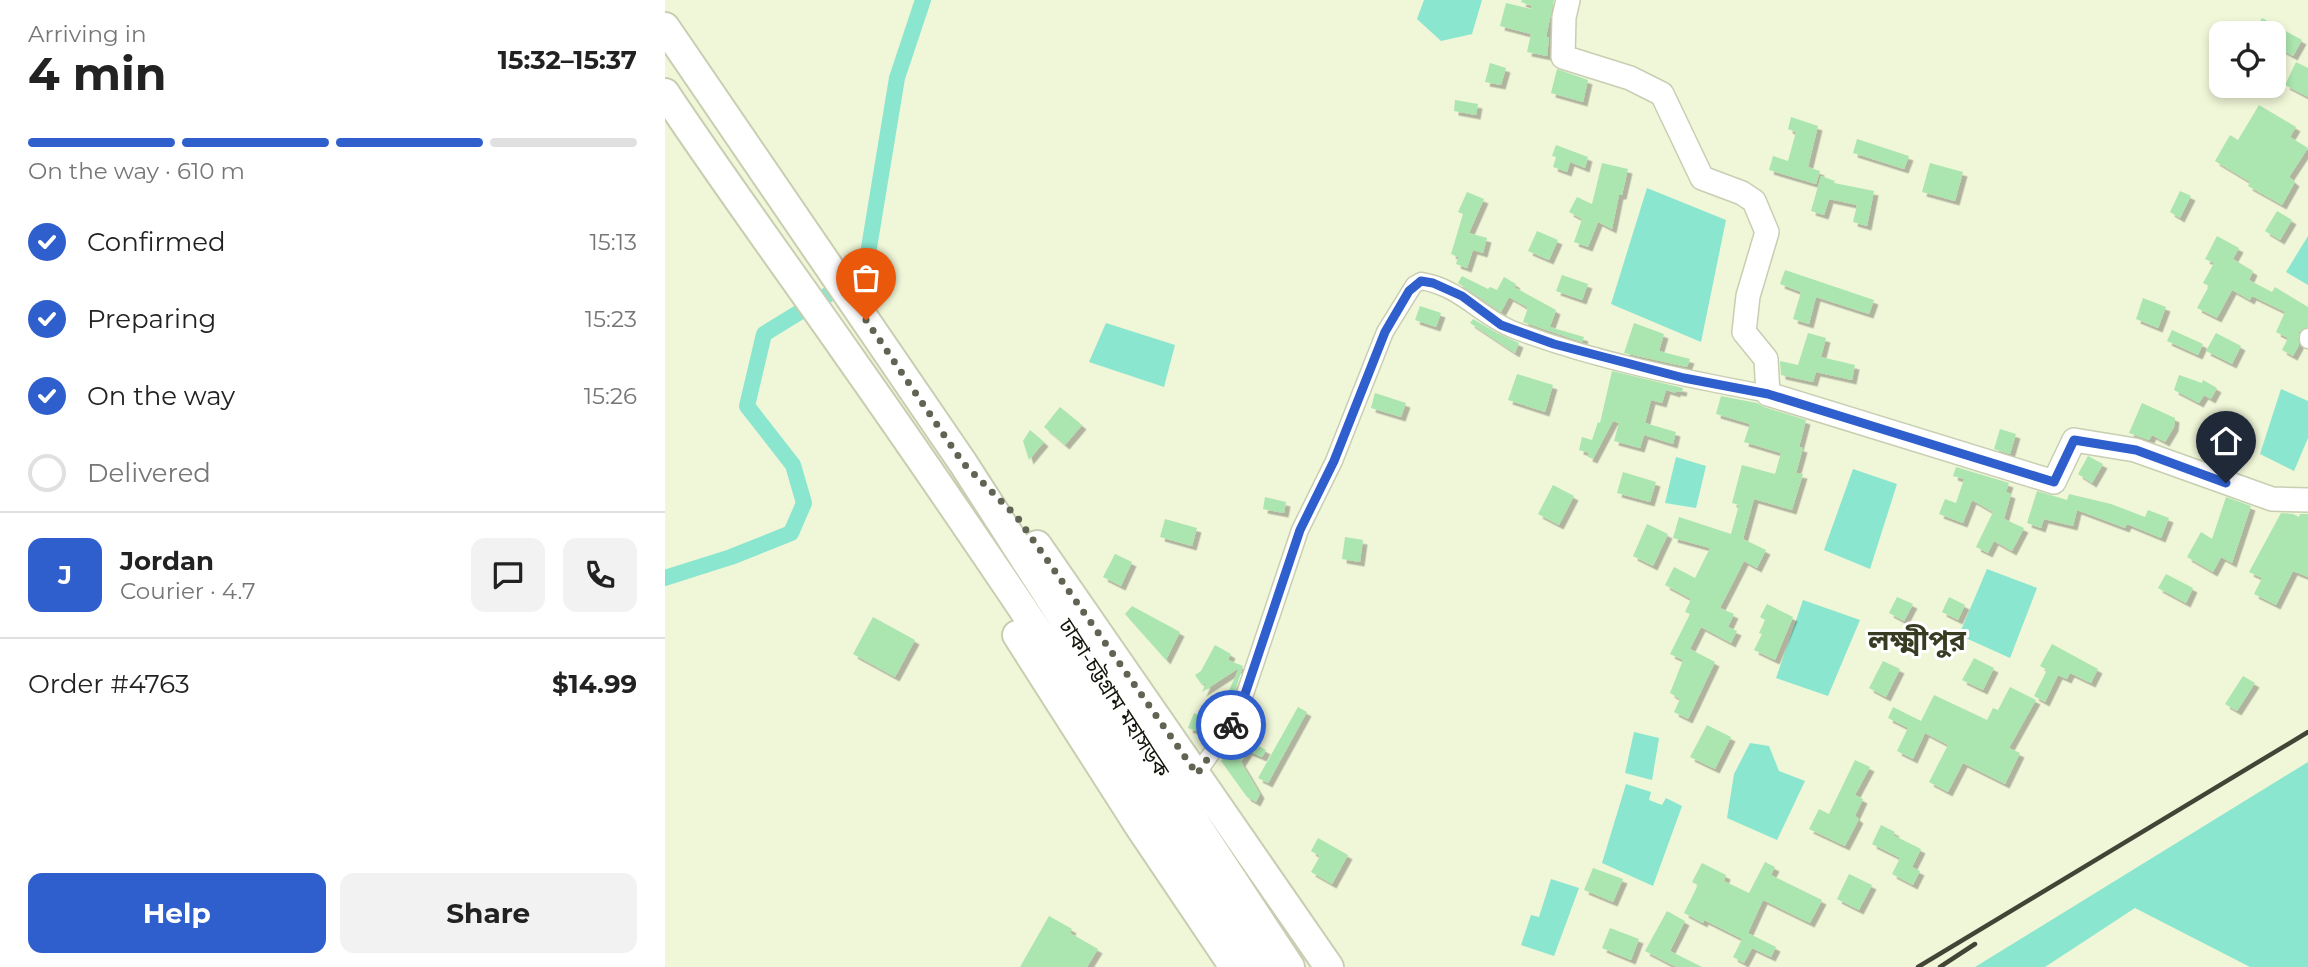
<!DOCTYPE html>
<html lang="en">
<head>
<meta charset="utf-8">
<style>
	body { margin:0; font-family:Montserrat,"Noto Sans Bengali",sans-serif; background:#f2f2f2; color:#222; height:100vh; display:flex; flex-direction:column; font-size:26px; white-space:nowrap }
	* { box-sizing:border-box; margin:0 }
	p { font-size:23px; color:#767676 }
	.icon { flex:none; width:38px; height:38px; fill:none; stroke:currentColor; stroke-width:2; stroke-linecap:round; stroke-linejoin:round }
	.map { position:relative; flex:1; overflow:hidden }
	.sheet { display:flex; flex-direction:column; background:#fff; width:665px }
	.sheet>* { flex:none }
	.controls { position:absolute; left:1544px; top:21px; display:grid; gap:14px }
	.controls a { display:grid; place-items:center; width:77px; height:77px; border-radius:14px; background:#fff; box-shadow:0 4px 10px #0003; font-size:35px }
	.pin { position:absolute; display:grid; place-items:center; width:60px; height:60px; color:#fff; margin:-72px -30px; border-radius:50% 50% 50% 0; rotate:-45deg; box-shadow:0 0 7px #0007 }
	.pin .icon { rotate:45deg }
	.courier { position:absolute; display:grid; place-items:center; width:70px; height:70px; margin:-35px; border:5px solid #2f5ecd; border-radius:50%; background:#fff; color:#222; box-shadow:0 2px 9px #0007 }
	.headline em { font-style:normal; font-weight:700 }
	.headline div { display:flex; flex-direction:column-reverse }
	.headline { display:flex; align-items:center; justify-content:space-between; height:119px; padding:0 28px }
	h1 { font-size:46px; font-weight:700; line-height:52px }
	.bar { display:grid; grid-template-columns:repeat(4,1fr); gap:10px 7px; align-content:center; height:84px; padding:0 28px }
	.bar i { height:9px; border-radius:5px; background:#e0e0e0 }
	.bar .on { background:#2f5ecd }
	.bar p { grid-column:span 4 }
	.line { display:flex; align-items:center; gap:18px; padding:0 28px; border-top:2px solid #e0e0e0 }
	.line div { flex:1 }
	.round { display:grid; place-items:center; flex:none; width:74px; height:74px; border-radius:14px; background:#f2f2f2 }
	ol { padding:0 28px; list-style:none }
	li { display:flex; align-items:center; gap:21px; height:77px }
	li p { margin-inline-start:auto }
	li .icon { padding:7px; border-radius:50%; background:#2f5ecd; color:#fff; stroke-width:4 }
	li:last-child { color:#767676 }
	li i { width:38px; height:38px; border:4px solid #e0e0e0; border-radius:50% }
	.button { display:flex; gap:14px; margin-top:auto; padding:14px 28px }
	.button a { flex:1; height:80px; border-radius:14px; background:#2f5ecd; color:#fff; font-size:28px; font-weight:700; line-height:80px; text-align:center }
	.button a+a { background:#f2f2f2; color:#222 }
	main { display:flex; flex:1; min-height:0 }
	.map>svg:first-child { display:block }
</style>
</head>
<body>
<main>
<section class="sheet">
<div class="headline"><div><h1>4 min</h1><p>Arriving in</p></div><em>15:32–15:37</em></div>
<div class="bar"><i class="on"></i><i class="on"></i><i class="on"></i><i></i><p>On the way · 610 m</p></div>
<ol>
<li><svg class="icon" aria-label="check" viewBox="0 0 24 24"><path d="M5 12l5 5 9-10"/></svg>Confirmed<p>15:13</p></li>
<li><svg class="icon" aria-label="check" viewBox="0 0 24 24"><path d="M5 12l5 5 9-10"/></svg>Preparing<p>15:23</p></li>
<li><svg class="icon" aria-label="check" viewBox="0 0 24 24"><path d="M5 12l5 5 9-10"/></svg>On the way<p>15:26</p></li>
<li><i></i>Delivered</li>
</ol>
<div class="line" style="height:126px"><b class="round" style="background:#2f5ecd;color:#fff">J</b><div><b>Jordan</b><p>Courier · 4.7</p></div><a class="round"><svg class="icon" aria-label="chat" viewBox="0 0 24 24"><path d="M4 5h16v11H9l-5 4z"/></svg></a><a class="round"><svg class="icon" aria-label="phone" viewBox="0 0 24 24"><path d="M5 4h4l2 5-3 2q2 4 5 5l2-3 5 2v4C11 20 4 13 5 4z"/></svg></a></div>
<div class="line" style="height:91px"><div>Order #4763</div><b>$14.99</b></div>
<div class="button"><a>Help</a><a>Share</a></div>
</section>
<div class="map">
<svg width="1643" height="967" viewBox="0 0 1643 967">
	<defs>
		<filter id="shadow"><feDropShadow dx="4.5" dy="4.5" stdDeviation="0" flood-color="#0004"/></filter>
	</defs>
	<rect width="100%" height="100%" fill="#f0f6d8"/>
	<!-- water -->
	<path fill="#8ae6cf" d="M759,0H817L807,34L776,41L752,19Z
		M982,188L1061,220L1036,342L946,304Z
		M1643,236V285L1621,272Z
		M441,323L510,345L499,387L424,362Z
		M1616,389L1643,401V438L1629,471L1595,454Z
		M1011,457L1041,466L1031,508L1000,503Z
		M1188,469L1232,484L1205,569L1159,550Z
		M1322,569L1372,588L1345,658L1294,635Z
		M1138,600L1195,620L1163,696L1111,678Z
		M969,732L994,738L987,780L960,773Z
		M1085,743L1104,746L1114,771L1140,781L1112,840L1062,818L1069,774Z
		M1643,762V967H1585L1470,908L1380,967H1310Z
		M961,784L986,792L984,800L997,805L1001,798L1017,806L988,886L937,863Z
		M886,879L914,888L889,956L856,945L866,915L874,917Z"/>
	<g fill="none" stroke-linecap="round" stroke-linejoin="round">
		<!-- canal -->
		<path stroke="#8ae6cf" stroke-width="16" d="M0,578L66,557L126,533L139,503L128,465L82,406L99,334L200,272L232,78L258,0"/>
	</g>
	<!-- building -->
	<path fill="#abe5af" filter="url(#shadow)" d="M857,0H889L881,37H884L882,56L862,52L866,34L835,26L841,3L866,9L867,6L856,2Z
		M1597,18L1637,40L1628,56L1608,45V33H1589Z
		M1631,62L1643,68V97L1620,85Z
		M825,63L841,68L836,85L820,82Z
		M892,69L923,80L918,102L886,93Z
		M790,100L813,104L811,115L789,111Z
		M1594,105L1631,127L1625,137L1643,148L1624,177L1630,182L1617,205L1583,186L1585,182L1550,161L1565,135L1573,140Z
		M1126,117L1153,126L1143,167L1155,171L1151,184L1104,170L1108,156L1123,161L1131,132L1123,129Z
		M1192,139L1244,156L1239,169L1188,153Z
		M891,145L923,157L920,168L905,162L902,172L888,167L891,157L887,156Z
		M937,163L963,169L957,195H954L947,229L933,222L923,247L909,242L917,219L904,212L912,197L927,204Z
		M1265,163L1298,172L1290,201L1257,192Z
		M1156,176L1170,181L1169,183L1209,191L1202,226L1188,222L1192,205L1164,199L1159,215L1146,211Z
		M1515,191L1526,196L1515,218L1505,212Z
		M802,192L819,199L804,233L822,238L818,253L808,250L802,268L791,264L795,252L793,257L786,254L798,214L793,212Z
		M1612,211L1627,220L1615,240L1600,231Z
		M872,231L893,240L884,260L863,251Z
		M1552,236L1574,248L1568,259L1588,271L1584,280L1607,292L1610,287L1643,307V327L1634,332V345L1628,356L1617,350L1623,338L1611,332L1620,312L1587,296L1585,300L1567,290L1552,318L1532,308L1544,286L1538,283L1549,263L1540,259Z
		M1120,270L1209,300L1204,314L1151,297L1144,324L1128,319L1136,292L1115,284Z
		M897,275L923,284L917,300L891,291Z
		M797,276L823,289L825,287L832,290L839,277L851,284L849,287L891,310L885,327L919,337L917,342L858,322L863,308L844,297L836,312L793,283Z
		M1478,298L1501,307L1493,328L1471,319Z
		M755,306L776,313L771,327L750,320Z
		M808,319L832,333L854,343L850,353L805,323Z
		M969,323L999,334L994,351L1025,359L1022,367L959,353Z
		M1507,330L1538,344L1533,355L1502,341Z
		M1143,333L1161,338L1156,357L1190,365L1187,380L1151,372L1148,382L1116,375L1115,361L1133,365Z
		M1551,333L1576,346L1567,364L1541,351Z
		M947,371L1018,388L1017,392L1011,391V393L1001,390L997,403L986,400L980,423L1011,432L1008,444L979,435L975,448L949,441L954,423L948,421L928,459L923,457L924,453L914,450L917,437L927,440L933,422L935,423Z
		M852,374L888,385L880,412L843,400Z
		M1514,375L1537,383L1538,380L1552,388L1546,399L1539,395L1534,403L1509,390Z
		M710,393L741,403L736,417L706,408Z
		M1056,396L1092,403L1099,407L1141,420L1134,447L1138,448L1131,473L1138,474L1127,510L1089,499L1078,539L1101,550L1092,568L1079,561L1055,608L1069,614L1063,627L1072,631L1066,643L1036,627L1025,649L1050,662L1023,719L1009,712L1015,699L1005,693L1018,660L1005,654L1025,614L1020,612L1026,599L1000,585L1009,567L1030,578L1045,548L1008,538L1014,517L1066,534L1074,505L1067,503L1077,465L1110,474L1116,453L1079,442L1085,424L1051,414Z
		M1477,403L1510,418L1509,427L1500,442L1487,435L1484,440L1464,433Z
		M395,407L417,425L400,445L379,427Z
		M1551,424L1574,437L1562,462L1550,455L1546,462L1536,459L1539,452L1537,451Z
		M1335,429L1351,434L1345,454L1329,449Z
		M365,430L379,442L364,460L358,441Z
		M1423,456L1438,464L1427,483L1413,474Z
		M1291,467L1344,483L1341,492L1346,494L1339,519L1359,528L1347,551L1329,541L1323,553L1311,547L1328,512L1307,500L1298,523L1274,514L1280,499L1291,503L1299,479L1288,476Z
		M958,472L991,482L985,502L952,493Z
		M888,485L909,496L894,525L873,514Z
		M1372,491L1402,500L1404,494L1446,504L1480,517L1483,510L1504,518L1496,538L1462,524L1460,528L1412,510L1408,526L1379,519L1376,528L1362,523Z
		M600,497L621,502L619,513L598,509Z
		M1561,497L1586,506L1567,563L1556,557L1548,572L1522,557L1536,532L1547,539Z
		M1616,513L1628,514L1634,517L1635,514H1643V577L1628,571L1611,605L1589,594L1597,578L1584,572Z
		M500,519L532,528L527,546L495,537Z
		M982,524L1003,534L988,566L968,556Z
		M680,537L698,540L695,562L677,559Z
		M450,554L467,562L456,586L438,577Z
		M1501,574L1528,588L1521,603L1493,588Z
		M1232,597L1248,604L1239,621L1224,613Z
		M1284,597L1300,605L1293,620L1277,612Z
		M1102,604L1128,617L1110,660L1089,650L1097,634L1094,633L1100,620L1095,617Z
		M467,606L515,632L501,660L460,614Z
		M208,617L250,640L230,677L188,654Z
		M1387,644L1433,669L1426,683L1405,673L1402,679L1393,675L1380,702L1369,696L1382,670L1375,666Z
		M550,645L566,654L563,660L578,666L564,710L558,719L554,713L574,668L537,692L541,683L537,685L530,675L536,671Z
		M1309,658L1329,668L1318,690L1297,680Z
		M1218,661L1235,669L1221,697L1204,688Z
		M1578,676L1590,683L1572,711L1560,704Z
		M1345,687L1371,700L1344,748L1355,753L1340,784L1298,763L1283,792L1264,782L1283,745L1260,733L1248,759L1232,751L1243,728L1223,718L1228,707L1256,721L1269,695L1322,720L1328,708L1333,710Z
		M633,707L642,712L603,783L593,778Z
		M529,713L554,724L545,736L523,728Z
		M1042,725L1066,737L1050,769L1025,757Z
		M572,734L601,750L597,757L583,751L576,762L595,794L591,802L582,797L556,761Z
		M1190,760L1205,767L1190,795L1198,799L1190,816L1194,819L1180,846L1144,829L1154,809L1164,814Z
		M1216,825L1230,832L1228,835L1256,849L1247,867L1255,871L1248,885L1227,874L1235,858L1207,844Z
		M653,838L683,855L667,884L646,872L655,856L646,851Z
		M1100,862L1110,867L1106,875L1157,900L1145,923L1098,900L1083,933L1111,947L1106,957L1087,948L1079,963L1068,957L1077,939L1039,920L1038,923L1019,913L1033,885L1027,882L1037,863L1061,875L1059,881L1084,893Z
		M928,868L958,879L948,902L919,890Z
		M1184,874L1207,885L1194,910L1172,899Z
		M1002,911L1020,921L1005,951L1037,967H1011L980,951Z
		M384,916L407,929L405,933L433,949L422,967H355Z
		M945,928L974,939L966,960L937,948Z"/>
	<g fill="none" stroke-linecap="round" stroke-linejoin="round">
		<!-- minor casing -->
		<g stroke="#c8ceb1" stroke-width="19">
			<path id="minor" d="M1643,337V340
				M532,774L573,715L635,530L669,461L720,332L749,285L756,281C795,287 815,317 849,330C931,361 1018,378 1103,394"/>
		</g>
		<!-- secondary casing -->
		<g stroke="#c8ceb1" stroke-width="26">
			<path id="secondary" d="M903,0L899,17L898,57L965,78L997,94L1037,178L1077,193L1089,201L1102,232L1083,296L1079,332L1101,359L1103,394L1389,482L1409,440L1470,450L1607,499L1643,500"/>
		</g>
		<!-- trunk casing -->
		<g stroke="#c8ceb1" stroke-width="32">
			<path id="trunk" d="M0,27L298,463L496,771L625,967
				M0,93C60,183 124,270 186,359C327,559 461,764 597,967
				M372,545L664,967
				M352,635L474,826L569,967"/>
		</g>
		<!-- minor -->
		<use href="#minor" stroke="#fff" stroke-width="16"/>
		<!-- secondary -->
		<use href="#secondary" stroke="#fff" stroke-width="23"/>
		<!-- trunk -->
		<use href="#trunk" stroke="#fff" stroke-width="28"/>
		<!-- rail -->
		<path stroke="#424536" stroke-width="4.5" d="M1253,967L1643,732
			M1275,967L1310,944"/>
	</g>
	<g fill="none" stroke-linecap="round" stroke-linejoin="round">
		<!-- done -->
		<path stroke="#606453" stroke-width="7" stroke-dasharray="0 12.6" d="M201,320L298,463L352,517L532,774L566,725"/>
		<!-- route -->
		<path stroke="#2f5ecd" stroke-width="9" d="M566,725L573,715L635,530L669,461L720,332L744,291L756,281L768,283L797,296L836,325L889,344L1019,378L1103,394L1389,482L1409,440L1471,450L1561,483"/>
	</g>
	<g text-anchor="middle" stroke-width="6" stroke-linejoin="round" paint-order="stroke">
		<!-- street labels -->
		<g font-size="21" fill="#13150b" stroke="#fff">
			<text transform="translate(449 698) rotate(57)" y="7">ঢাকা-চট্টগ্রাম মহাসড়ক</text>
		</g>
		<!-- district labels -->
		<g font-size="28" font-weight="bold" fill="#373c23" stroke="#fff">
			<text x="1252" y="650">লক্ষ্মীপুর</text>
		</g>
	</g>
</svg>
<div class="controls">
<a><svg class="icon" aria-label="locate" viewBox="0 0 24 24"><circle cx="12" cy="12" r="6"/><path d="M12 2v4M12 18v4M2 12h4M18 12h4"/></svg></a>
</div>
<div class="pin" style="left:201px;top:320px;background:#ea580c"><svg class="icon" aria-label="bag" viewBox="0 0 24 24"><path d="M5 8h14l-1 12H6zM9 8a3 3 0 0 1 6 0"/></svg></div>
<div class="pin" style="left:1561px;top:483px;background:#1f2937"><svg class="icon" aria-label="home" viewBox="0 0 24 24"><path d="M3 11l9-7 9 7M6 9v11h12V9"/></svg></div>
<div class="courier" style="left:566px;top:725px"><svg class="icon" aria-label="bike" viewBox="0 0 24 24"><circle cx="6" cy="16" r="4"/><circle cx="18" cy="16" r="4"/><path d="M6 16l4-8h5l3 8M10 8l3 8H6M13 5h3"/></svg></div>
</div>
</main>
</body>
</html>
